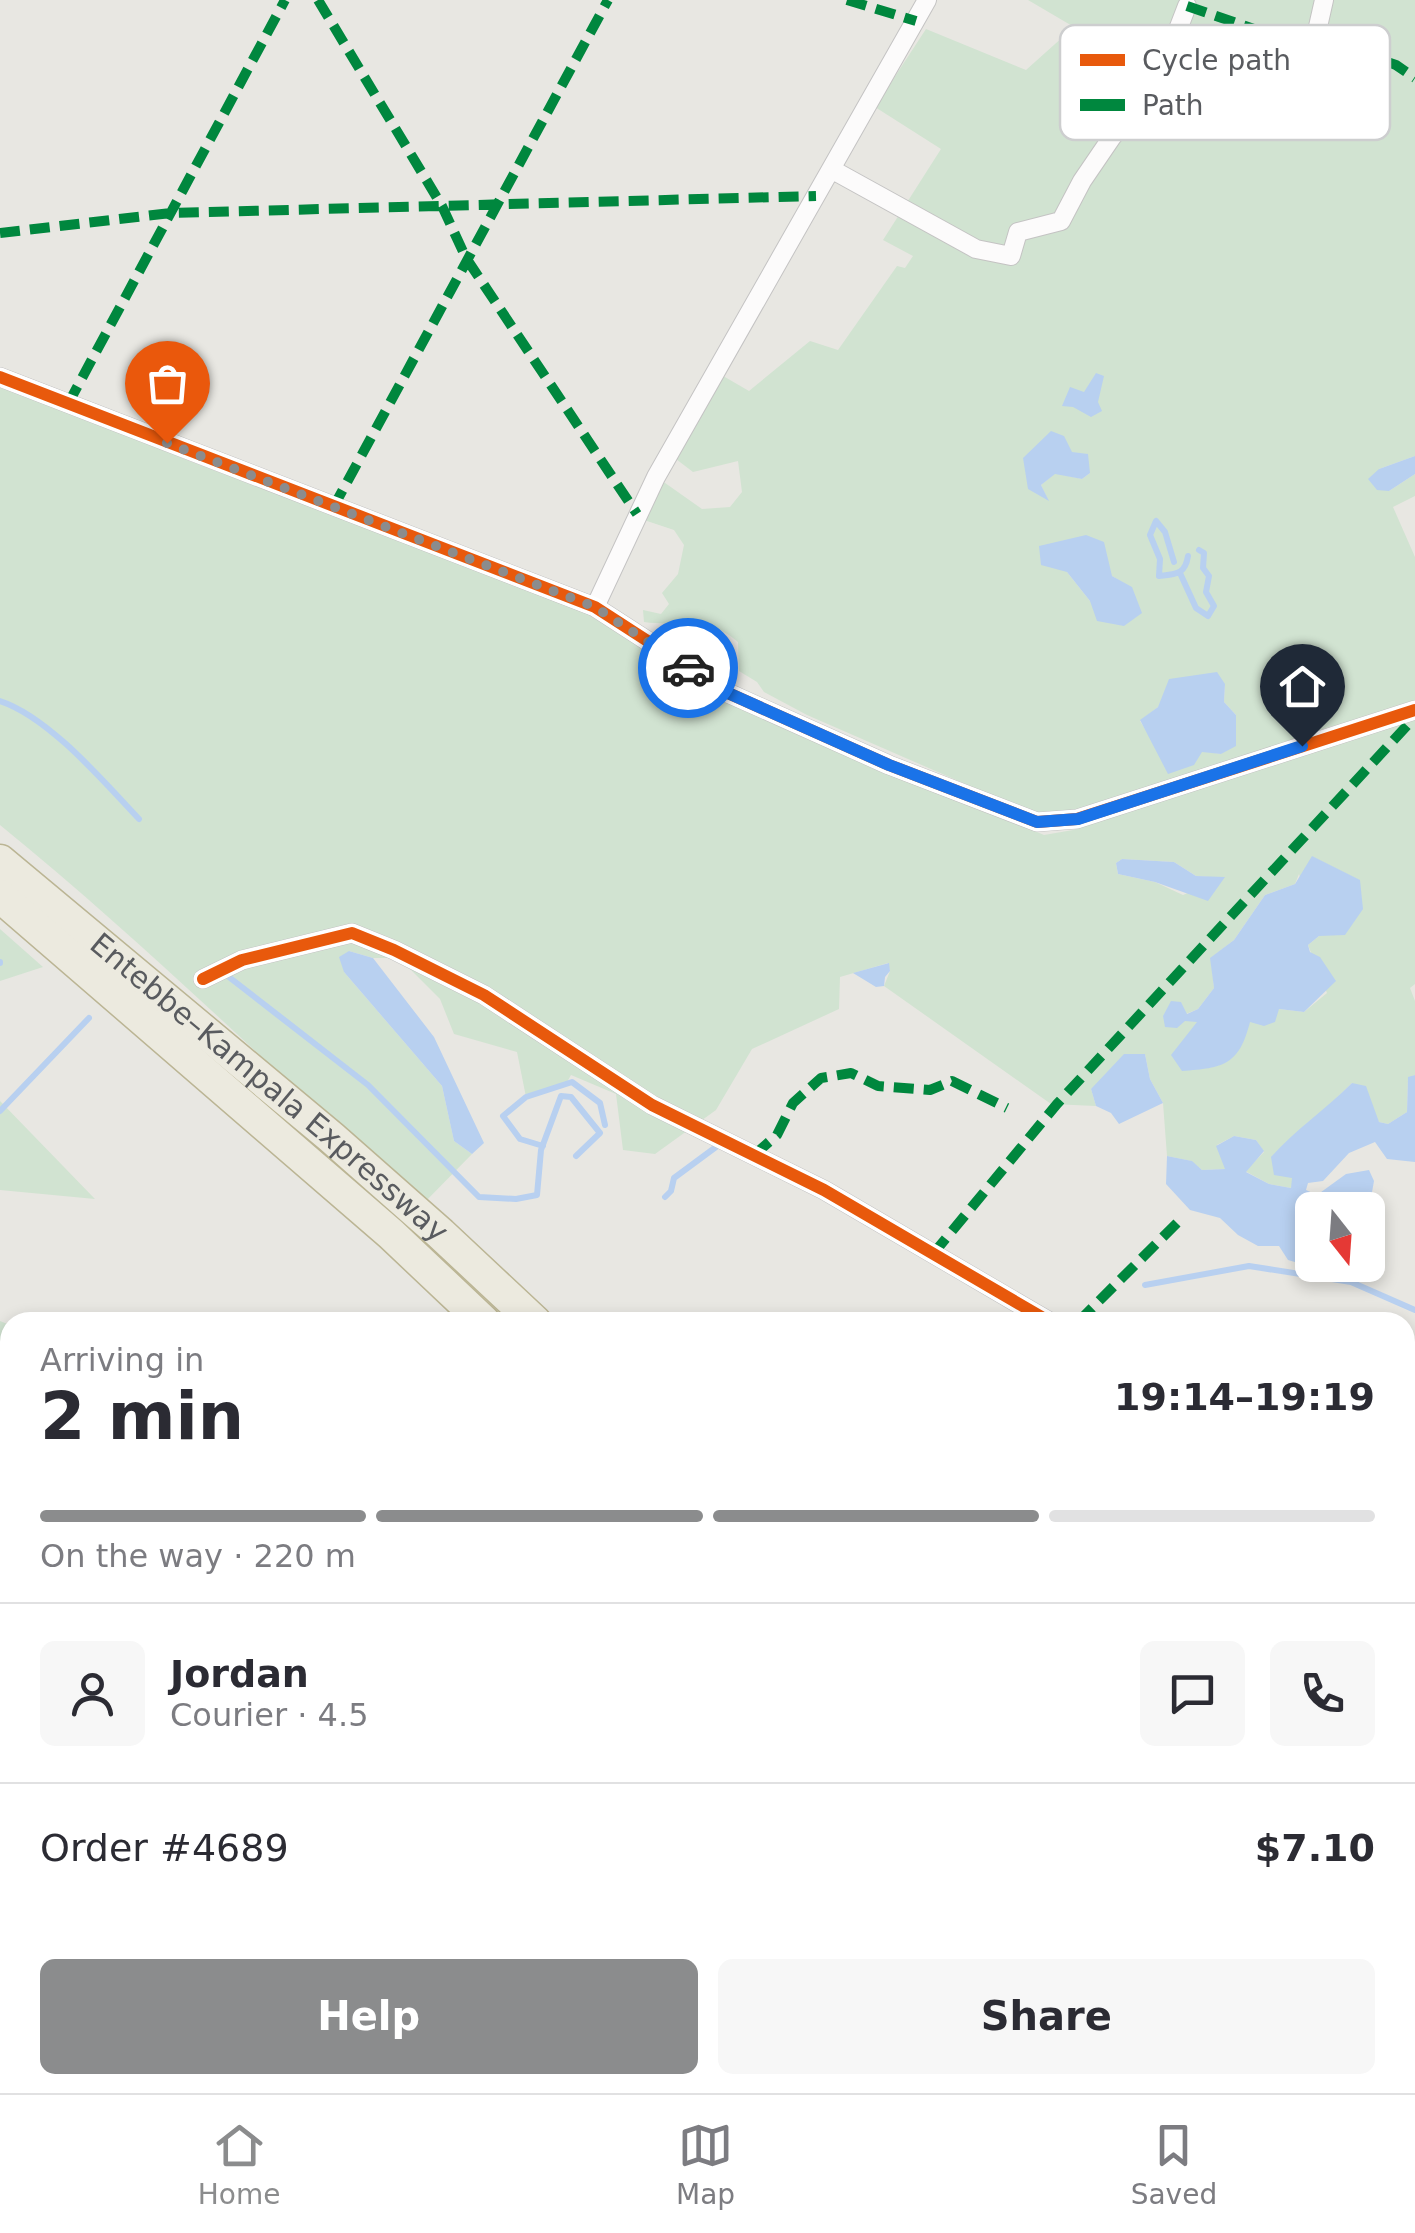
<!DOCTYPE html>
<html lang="en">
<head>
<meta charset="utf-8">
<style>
	body { margin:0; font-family:"DejaVu Sans",sans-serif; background:#f7f7f7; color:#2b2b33; height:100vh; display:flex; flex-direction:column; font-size:38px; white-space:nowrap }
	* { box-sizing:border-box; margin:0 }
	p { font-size:32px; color:#7c7c81 }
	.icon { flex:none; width:55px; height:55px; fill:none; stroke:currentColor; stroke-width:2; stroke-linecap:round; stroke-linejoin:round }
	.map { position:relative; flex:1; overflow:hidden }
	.panel { position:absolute; left:0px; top:1312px; width:1415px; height:782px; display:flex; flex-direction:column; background:#fff; border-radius:30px 30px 0 0; box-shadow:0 5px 15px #0003 }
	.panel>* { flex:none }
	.needle { width:65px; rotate:163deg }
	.tools { position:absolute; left:1295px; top:1192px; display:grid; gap:20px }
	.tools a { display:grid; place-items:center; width:90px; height:90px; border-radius:15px; background:#fff; box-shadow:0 5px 15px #0003; font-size:50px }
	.pin { position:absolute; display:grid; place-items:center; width:85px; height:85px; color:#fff; margin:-102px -42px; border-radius:50% 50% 50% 0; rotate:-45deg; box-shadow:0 0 10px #0007 }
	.pin .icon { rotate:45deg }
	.courier { position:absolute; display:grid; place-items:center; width:100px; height:100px; margin:-50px; border:8px solid #1a73e8; border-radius:50%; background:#fff; color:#222; box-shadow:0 2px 12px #0007 }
	.summary em { font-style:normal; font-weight:700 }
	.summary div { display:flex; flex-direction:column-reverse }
	.summary { display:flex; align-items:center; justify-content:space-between; height:170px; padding:0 40px }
	h1 { font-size:65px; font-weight:700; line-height:75px }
	.bar { display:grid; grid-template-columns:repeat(4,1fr); gap:15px 10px; align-content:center; height:120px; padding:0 40px }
	.bar i { height:12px; border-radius:8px; background:#e1e1e2 }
	.bar .current { background:#8b8c8d }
	.bar p { grid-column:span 4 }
	.line { display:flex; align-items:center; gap:25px; padding:0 40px; border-top:2px solid #e1e1e2 }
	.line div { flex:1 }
	.round { display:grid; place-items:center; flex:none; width:105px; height:105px; border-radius:15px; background:#f7f7f7 }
	.primary-button { display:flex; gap:20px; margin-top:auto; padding:20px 40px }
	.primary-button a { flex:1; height:115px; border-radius:15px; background:#8b8c8d; color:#fff; font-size:40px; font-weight:700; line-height:115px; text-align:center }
	.primary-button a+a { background:#f7f7f7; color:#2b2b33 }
	.menu { display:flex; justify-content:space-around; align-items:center; height:140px; border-top:2px solid #e1e1e2; background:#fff; font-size:28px; color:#7c7c81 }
	.menu a { display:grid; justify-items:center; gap:5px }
	.menu .current { color:#8b8c8d }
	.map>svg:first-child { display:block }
</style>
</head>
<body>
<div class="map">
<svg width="1415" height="2093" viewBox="0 0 1415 2093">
	<rect width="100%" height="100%" fill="#e8e7e2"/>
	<!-- green -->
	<path fill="#d1e3d1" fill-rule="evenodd" d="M1028,0H1415V456L1379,469L1389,491L1415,474V496L1393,507L1415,557V709L1329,727L1085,810L1038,812L986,793L807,715L764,692L757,682L739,671L738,642C700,611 687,628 644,622L643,610L661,614L669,604L662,593L678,574L684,545L674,530L641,519L658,478L702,509L730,507L742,492L738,461L693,472L672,456L718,373L749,391L810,341L838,350L897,266L905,268L913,256L883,240L941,149L875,107L926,29L1026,70L1074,27ZM1023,458L1090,473L1082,479L1055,473L1041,485L1048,500ZM1067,572L1112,576L1132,588L1090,601ZM1225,684L1224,702L1236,715L1235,729L1221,754L1154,743L1140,721L1158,707Z
		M0,382L187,460L390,537L594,609L713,689L1044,835L1073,830L1347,738L1415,710V984L1410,988L1415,1001V1075L1408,1078L1407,1112L1388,1124L1379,1122L1352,1083L1324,1110L1291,1188L1269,1184L1245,1171L1264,1152L1256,1140L1234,1136L1217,1145L1226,1169L1202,1170L1191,1161L1167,1156L1163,1103L1150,1079L1145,1054L1091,1089L1096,1106L1051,1104L884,986L890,971L888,963L840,977L839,1009L752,1049L716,1110L655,1154L623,1150L616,1094L571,1075L566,1084L526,1097L517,1052L454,1034L440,999L399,958H373L349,951L344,972L442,1086L454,1141L472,1154L423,1204C281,1079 147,944 0,825ZM1122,859L1174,862L1196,876L1224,878L1183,895L1155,882L1118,874L1116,863ZM1299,874L1319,936L1308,945L1327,993L1304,1012L1279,1009L1250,1022L1185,1021L1186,1014L1198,1009L1214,988L1211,958L1234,940L1265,895L1295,884Z
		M0,929L43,967L0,981Z
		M0,1101L95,1199L0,1190Z
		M0,1321L10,1325V2074L0,2072Z
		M1415,1393V1545L1405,1526V1407Z
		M56,2085H529L516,2093H90Z
		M543,2085H604L607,2093H539Z
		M732,2085H954L961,2093H725Z"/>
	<!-- water -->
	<path fill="#b8d0f0" d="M1096,373L1104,376L1098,402L1102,411L1091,417L1073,407L1062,406L1070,387L1084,392Z
		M1051,431L1064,436L1072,452L1088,454L1090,473L1082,479L1055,474L1041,485L1049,501L1028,489L1023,458Z
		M1415,456V474L1389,491L1377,490L1368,479L1379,469Z
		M1086,535L1104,542L1112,576L1132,587L1142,613L1124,626L1097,621L1090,601L1067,572L1041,565L1039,546Z
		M1217,672L1225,684L1224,702L1236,715V746L1221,754L1202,752L1194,765L1168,774L1140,720L1158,707L1169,679Z
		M1312,856L1360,880L1363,909L1345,935L1319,936L1308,945L1310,952L1320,957L1336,981L1304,1012L1279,1009L1275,1022L1264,1026L1250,1022C1239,1065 1224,1068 1182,1071L1171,1055L1197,1022L1185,1021L1177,1028L1165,1027L1163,1016L1171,1001L1181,1002L1187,1014L1198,1009L1214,988L1210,958L1234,940L1265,895L1295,884Z
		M1122,859L1174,862L1196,876L1225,877L1208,901L1155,882L1118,874L1116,863Z
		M349,951L373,958L434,1037L484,1143L472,1154L454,1141L442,1086L344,972L339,957Z
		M889,963L890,971L885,977L884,986L876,987L853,973Z
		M1124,1054H1145L1150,1079L1163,1103L1119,1124L1111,1113L1096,1106L1091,1089Z
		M1415,1075V1162L1387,1159L1375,1142L1349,1153L1323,1181L1308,1183L1306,1190L1317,1195L1346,1174L1369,1170L1374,1181L1369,1209L1312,1210V1258L1305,1265L1288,1260L1279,1246H1258L1238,1235L1220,1218L1190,1210L1166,1184L1167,1156L1192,1161L1202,1170L1225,1169L1216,1146L1234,1136L1256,1140L1264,1151L1246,1172L1269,1184L1291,1188L1292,1178L1274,1175L1271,1157C1295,1130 1326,1109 1352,1083L1366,1086L1379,1122L1388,1124L1407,1112L1408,1077Z"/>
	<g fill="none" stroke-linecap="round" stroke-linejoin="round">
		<!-- stream -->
		<path stroke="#b8d0f0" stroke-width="6" d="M1174,562L1165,532L1156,521L1150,535L1160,559L1159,576C1176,574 1185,575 1188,556
			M1180,573L1196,608L1208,616L1214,606L1206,592L1209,576L1203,568L1204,553L1199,550
			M0,701C49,717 104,782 139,819
			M0,962V963
			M225,974L368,1085L479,1197L516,1199L537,1195L541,1150L561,1096L571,1097L600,1133L576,1156
			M0,1111L89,1018
			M543,1146L520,1139L503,1116L526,1097L566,1084L572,1082L600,1103L605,1125
			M665,1197L671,1191L674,1178L720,1144
			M1145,1285L1249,1266L1351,1282L1415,1310
			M1405,1693L1415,1713
			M1405,1888L1410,1908L1415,1912
			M1018,2085L1022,2093"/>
		<!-- street casing -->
		<g stroke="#c4c3c3" stroke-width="20">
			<path id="street" d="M1315,40L1324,0
				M831,169L976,249L1011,256L1018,232L1061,221L1082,181L1112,137L1143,100L1162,71L1187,6
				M0,377L595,607L728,693L889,765L1037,822L1077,819L1415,710
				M595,607L656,477L927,0
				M203,979L242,960L352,933L394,950L484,995L652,1105L824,1190L1050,1322
				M0,2078L10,2080
				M30,2085L64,2093
				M524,2093L542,2085"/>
		</g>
		<!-- highway casing -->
		<g stroke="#bbb594" stroke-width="35">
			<g id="highway">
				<path id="s1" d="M0,861L331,1137L441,1234L535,1322"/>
				<path d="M0,896L391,1234L484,1322"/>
				<path d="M1094,2085L1098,2093"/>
				<path d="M1130,2085L1134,2093"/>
			</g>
		</g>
		<!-- street -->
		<use href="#street" stroke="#fcfbfb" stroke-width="18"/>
		<!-- highway -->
		<use href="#highway" stroke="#eceadf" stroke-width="32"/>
		<!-- quiet -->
		<path stroke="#00873e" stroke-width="10" stroke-dasharray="20 10" stroke-linecap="butt" d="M318,0L442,206L466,258L637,514
			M847,0L916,21
			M1187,6L1266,33L1315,40L1351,49L1396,65L1415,78
			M1143,100C1195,90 1242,64 1287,37
			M0,233L171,213L816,196
			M68,404L285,0
			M333,508L608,0
			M754,1155L777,1135L793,1103L821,1078L851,1073L878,1086L930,1090L952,1081L1007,1108
			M933,1254L1057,1104L1415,717
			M1078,1322L1179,1221
			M0,1790L10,1780
			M672,2093L674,2085"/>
		<!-- cycleway casing -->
		<g stroke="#fff" stroke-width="19">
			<path id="cycleway" d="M0,377L595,607L728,693L889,765L1037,822L1077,819L1415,710
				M203,979L242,960L352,933L394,950L484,995L652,1105L824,1190L1050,1322"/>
		</g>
		<!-- cycleway -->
		<use href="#cycleway" stroke="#e8590c" stroke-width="12"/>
	</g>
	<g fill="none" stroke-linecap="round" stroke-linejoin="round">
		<!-- done -->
		<path stroke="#8b8c8d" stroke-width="10" stroke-dasharray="0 18" d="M167,443L595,607L688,668"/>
		<!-- route -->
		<path stroke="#1a73e8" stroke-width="12" d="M688,668L728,693L889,765L1037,822L1078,819L1302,746"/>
	</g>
	<g text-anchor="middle" stroke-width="8" stroke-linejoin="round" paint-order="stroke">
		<!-- street labels -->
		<g font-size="30" fill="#595b5f" stroke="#fff">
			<text dy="10" stroke="none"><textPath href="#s1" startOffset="352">Entebbe–Kampala Expressway</textPath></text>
		</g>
	</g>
	<!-- legend -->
	<rect x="1060" y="25" width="330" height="115" rx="15" fill="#fff" stroke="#cdcecf" stroke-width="2.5"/>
	<rect x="1080" y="54" width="45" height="12" fill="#e8590c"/>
	<rect x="1080" y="99" width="45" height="12" fill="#00873e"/>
	<g font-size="28" fill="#595b5f">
		<text x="1142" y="70">Cycle path</text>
		<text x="1142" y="115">Path</text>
	</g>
</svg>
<div class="tools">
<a><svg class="needle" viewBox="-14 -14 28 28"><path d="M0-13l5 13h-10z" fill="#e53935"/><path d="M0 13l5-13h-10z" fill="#7c7c81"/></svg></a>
</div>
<div class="pin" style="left:167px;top:443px;background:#ea580c"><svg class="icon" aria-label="bag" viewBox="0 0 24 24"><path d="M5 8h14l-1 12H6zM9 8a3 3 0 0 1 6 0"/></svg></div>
<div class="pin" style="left:1302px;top:746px;background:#1f2937"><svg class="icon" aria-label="home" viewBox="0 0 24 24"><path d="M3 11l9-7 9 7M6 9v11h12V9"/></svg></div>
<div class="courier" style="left:688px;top:668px"><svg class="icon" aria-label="car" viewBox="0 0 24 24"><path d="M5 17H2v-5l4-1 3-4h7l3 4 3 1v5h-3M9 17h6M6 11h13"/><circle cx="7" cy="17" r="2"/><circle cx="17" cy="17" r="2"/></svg></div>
<section class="panel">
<div class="summary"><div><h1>2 min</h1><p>Arriving in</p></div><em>19:14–19:19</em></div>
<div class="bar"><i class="current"></i><i class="current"></i><i class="current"></i><i></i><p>On the way · 220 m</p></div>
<div class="line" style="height:180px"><a class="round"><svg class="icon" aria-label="person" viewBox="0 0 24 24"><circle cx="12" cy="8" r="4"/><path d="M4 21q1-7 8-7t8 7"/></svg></a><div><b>Jordan</b><p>Courier · 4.5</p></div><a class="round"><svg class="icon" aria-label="chat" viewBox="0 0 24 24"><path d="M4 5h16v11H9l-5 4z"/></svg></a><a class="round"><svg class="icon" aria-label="phone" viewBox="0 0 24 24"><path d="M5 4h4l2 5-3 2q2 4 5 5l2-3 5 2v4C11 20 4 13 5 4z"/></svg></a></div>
<div class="line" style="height:130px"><div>Order #4689</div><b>$7.10</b></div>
<div class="primary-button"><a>Help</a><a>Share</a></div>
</section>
</div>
<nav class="menu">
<a class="current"><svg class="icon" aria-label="home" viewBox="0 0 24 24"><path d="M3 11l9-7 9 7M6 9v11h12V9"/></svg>Home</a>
<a><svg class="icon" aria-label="map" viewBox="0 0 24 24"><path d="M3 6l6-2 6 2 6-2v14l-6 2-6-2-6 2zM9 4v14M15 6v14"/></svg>Map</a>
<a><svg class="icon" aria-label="saved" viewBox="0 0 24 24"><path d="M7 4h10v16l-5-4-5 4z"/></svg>Saved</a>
</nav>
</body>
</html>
